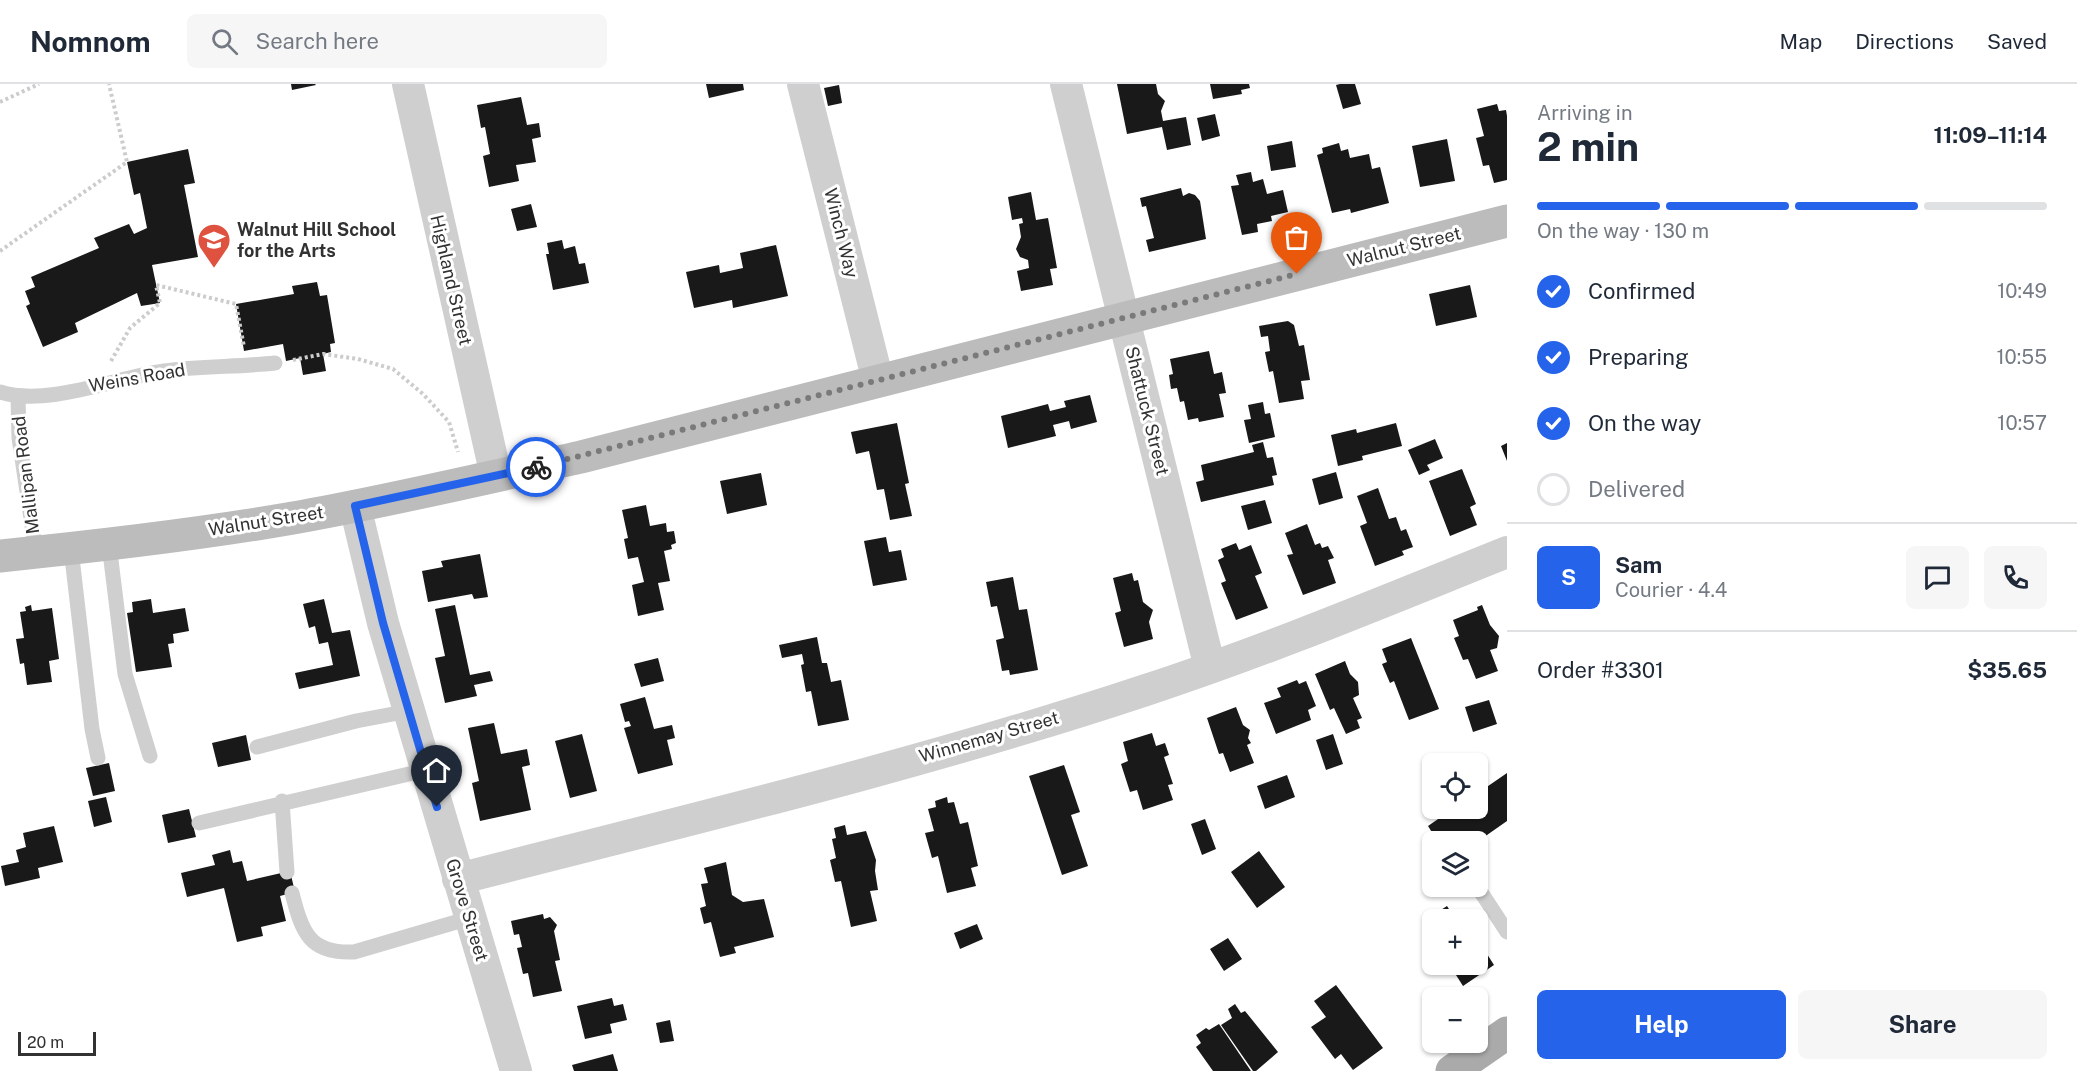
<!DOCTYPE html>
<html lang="en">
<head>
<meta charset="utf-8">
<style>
	body { margin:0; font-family:"Public Sans",sans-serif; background:#f6f6f7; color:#1f2937; height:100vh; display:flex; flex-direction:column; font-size:22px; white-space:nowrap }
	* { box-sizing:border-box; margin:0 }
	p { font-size:20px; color:#747a83 }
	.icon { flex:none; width:33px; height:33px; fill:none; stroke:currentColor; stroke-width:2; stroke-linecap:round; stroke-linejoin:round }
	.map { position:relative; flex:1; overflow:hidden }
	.panel { display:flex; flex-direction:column; background:#fff; width:570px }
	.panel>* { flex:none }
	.tools { position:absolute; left:1422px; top:669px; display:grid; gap:12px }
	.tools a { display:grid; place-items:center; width:66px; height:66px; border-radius:9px; background:#fff; box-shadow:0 2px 4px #0004; font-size:30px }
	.scale { position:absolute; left:18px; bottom:15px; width:78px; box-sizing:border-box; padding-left:6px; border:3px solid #323232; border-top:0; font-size:16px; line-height:21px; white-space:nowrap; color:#323232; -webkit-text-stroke:4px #fff; paint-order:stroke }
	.pin { position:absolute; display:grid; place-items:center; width:51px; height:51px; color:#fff; margin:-62px -26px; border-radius:50% 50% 50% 0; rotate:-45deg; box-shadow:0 0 6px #0007 }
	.pin .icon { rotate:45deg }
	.courier { position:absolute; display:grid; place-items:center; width:60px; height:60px; margin:-30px; border:4px solid #2563eb; border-radius:50%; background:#fff; color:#222; box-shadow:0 2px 8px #0007 }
	.head em { font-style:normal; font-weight:700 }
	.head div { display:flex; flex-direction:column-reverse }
	.head { display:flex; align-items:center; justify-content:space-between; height:102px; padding:0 30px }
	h1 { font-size:39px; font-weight:700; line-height:45px }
	.bar { display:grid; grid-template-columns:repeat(4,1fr); gap:9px 6px; align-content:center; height:72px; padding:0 30px }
	.bar i { height:8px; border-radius:4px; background:#e0e1e3 }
	.bar .selected { background:#2563eb }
	.bar p { grid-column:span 4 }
	.line { display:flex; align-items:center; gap:15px; padding:0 30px; border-top:2px solid #e0e1e3 }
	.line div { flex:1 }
	.round { display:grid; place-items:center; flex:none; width:63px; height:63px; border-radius:9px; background:#f6f6f7 }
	ol { padding:0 30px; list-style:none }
	li { display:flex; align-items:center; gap:18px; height:66px }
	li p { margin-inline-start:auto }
	li .icon { padding:6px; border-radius:50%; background:#2563eb; color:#fff; stroke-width:4 }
	li:last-child { color:#747a83 }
	li i { width:33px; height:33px; border:3px solid #e0e1e3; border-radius:50% }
	.action { display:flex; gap:12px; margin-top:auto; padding:12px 30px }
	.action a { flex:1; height:69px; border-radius:9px; background:#2563eb; color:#fff; font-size:24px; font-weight:700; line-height:69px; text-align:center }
	.action a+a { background:#f6f6f7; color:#1f2937 }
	header { display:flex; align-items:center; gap:36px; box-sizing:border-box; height:84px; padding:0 30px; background:#fff; border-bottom:2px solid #e0e1e3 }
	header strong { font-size:28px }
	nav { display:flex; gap:33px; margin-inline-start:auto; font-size:21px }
	.search { width:420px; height:54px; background:#f6f6f7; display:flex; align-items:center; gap:15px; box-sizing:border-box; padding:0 21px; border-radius:9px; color:#747a83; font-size:22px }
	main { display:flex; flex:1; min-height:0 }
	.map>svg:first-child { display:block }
</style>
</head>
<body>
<header>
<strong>Nomnom</strong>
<div class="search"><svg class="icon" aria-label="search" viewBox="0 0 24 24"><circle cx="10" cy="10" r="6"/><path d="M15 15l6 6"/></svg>Search here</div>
<nav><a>Map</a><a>Directions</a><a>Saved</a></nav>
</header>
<main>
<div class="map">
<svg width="1507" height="987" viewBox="0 0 1507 987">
	<rect width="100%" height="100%" fill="#fff"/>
	<!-- building -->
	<path fill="#191919" d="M291,0H315L316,1L292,6Z
		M706,0H743L744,6L709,14Z
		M1117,0H1156L1158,10L1165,17L1161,27L1163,37L1186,33L1191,61L1167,66L1162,43L1127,50Z
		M1210,0H1249L1250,4L1241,6L1242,10L1213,15Z
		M1340,0H1355L1361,20L1343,25L1336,1Z
		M839,1L842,19L828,22L824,4Z
		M521,13L527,41L539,39L541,53L532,55L536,78L516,81L519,97L489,103L483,72L490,70L485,43L481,44L477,21Z
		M1497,20L1499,27L1506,26L1507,32V96L1494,99L1489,81L1483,82L1476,54L1484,52L1477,25Z
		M1215,30L1220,52L1202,57L1197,34Z
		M1447,55L1455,97L1420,103L1412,62Z
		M1292,57L1296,83L1271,87L1267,62Z
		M1339,59L1341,67L1348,65L1350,74L1369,70L1372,85L1380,83L1389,119L1351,129L1350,125L1332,129L1317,71L1323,69L1322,64Z
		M188,65L195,99L184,101L198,173L152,181L160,219L141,222L137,209L75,239L78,248L43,263L26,222L30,220L25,207L35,203L31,193L99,164L94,154L129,140L134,150L147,144L140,109L134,111L127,78Z
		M1251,88L1253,98L1263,95L1267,110L1283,106L1288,128L1271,132L1272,137L1257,140L1258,148L1242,151L1231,102L1239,101L1236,91Z
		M1181,104L1183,112L1189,109L1195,111L1200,117L1206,155L1149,168L1146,156L1154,154L1146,122L1142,123L1140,114Z
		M1031,108L1036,136L1048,134L1057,184L1050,185L1053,201L1021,207L1017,187L1029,184L1028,176L1020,173L1016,165L1021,153L1019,140L1023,139L1022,134L1012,136L1008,113Z
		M531,120L537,143L517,147L511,125Z
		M562,156L564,165L575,162L579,180L585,179L589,199L553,206L546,170H549L547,159Z
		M776,161L788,212L733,224L732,216L694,224L686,188L719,181L720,189L743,184L740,169Z
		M317,198L320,212L327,211L335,259L330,260L331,268L323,270L326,287L303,291L300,274L286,277L283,260L244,267L236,220L294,210L292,202Z
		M1470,201L1477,233L1436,242L1429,210Z
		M1288,237L1294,241L1299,262L1304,261L1310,296L1301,297L1304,315L1279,319L1273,287L1269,288L1265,268L1270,267L1268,252L1261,253L1259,242Z
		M1209,267L1214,290L1222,288L1226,309L1219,310L1224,333L1199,338L1198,334L1188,336L1184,317L1180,318L1177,304L1171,305L1169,291L1173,290L1170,275Z
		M1090,311L1097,338L1071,345L1069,337L1053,341L1056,352L1008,364L1001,332L1048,320L1050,327L1066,323L1064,317Z
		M1263,318L1265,330L1270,329L1275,353L1249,359L1244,336L1251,335L1248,321Z
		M897,339L909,399L905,400L912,432L890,436L884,405L877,406L869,367L856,370L851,348Z
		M1396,339L1402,362L1362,372L1363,376L1338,382L1331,351L1356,345L1357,349Z
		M1435,355L1443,374L1427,381L1430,386L1419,391L1408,366Z
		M1263,358L1267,374L1273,373L1277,391L1272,392L1274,401L1201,418L1196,398L1204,396L1201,381L1254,368L1252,361Z
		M1507,359V377L1501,362Z
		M1462,385L1476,420L1470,423L1477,441L1450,452L1429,397Z
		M1336,388L1343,414L1319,421L1312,395Z
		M761,389L767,421L727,430L720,397Z
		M1378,404L1389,435L1396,433L1401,447L1406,445L1413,463L1402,467L1404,471L1375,482L1360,442L1367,439L1357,412Z
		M1265,416L1272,439L1248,446L1241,422Z
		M646,421L650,442L666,439L667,448L674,447L676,459L671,461L672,465L664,467L670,497L658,499L664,526L638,532L632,501L644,498L638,473L628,475L624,455L628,454L622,426Z
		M1307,440L1315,461L1320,459L1322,464L1328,462L1334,474L1328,476L1336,499L1303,511L1287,471L1293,470L1285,449Z
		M886,453L889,468L901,466L907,496L873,502L864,457Z
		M1236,459L1239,466L1251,461L1262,489L1255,492L1268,524L1236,536L1221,499L1226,497L1218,476L1224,473L1221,465Z
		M480,470L488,513L474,515L472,510L428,518L422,487L443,483L441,477Z
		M1132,489L1134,497L1138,496L1143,518L1153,526L1149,538L1153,555L1124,563L1115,529L1121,527L1113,494Z
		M1013,493L1019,526L1027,525L1038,586L1010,591L1009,586L1002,587L996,556L1004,554L997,522L991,523L986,498Z
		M151,515L153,529L185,524L189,547L173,550L174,559L168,560L172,583L136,588L127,529L133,528L132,518Z
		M324,515L332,549L350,546L360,592L299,605L295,589L333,581L328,558L319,560L315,542L309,544L303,520Z
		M31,521L32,527L52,524L59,575L49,577L52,598L27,601L24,579L20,580L16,555L24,554L20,528L26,527L25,523Z
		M455,521L470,591L490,587L493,597L474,601L477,612L445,619L435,574L445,572L435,525Z
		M1482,521L1490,541L1499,552L1497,564L1490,566L1498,587L1476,595L1468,575L1463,576L1454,554L1459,552L1453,536L1478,526L1477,523Z
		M817,553L822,579H827L831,598L841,596L849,636L818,642L811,607L806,608L801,581L804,580L802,570L782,574L779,561Z
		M1411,554L1439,625L1409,636L1394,597L1390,599L1382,580L1387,578L1382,565Z
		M658,574L664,597L641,603L634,580Z
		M1345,577L1350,590L1358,598L1359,611L1353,614L1362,634L1357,636L1360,644L1346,650L1334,624L1330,626L1315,590Z
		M1297,596L1299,600L1306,597L1316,622L1308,626L1311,636L1276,650L1264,619L1281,613L1277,604Z
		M645,613L654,645L672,641L675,654L667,656L673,681L638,690L624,644L631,642L629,637L625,638L620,620Z
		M1489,616L1497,640L1473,648L1465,623Z
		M1236,623L1243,641L1250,646L1248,654L1251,659L1247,661L1254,679L1230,688L1223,669L1219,670L1207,634Z
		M494,639L501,670L527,665L530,681L522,683L531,726L480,737L472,699L479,697L468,644Z
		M1152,649L1156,662L1165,659L1169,671L1164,673L1173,700L1168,701L1173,716L1143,726L1137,706L1130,708L1121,680L1128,677L1123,658Z
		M582,650L597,707L570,714L555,657Z
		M1333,650L1343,680L1326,686L1316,656Z
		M246,651L251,676L218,683L212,659Z
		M109,679L115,707L93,712L86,684Z
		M1064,681L1080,728L1071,731L1088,782L1062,791L1029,692Z
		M1507,689V737L1477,758H1438L1428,742L1454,724H1478V709Z
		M1287,691L1295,713L1265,725L1257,702Z
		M106,713L112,738L94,743L88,717Z
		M947,713L948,719L954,718L960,740L968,738L978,782L971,784L976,802L947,809L938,772L932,774L925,749L934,747L928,725L936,723L935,717Z
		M189,725L196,753L168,759L162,731Z
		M1205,735L1216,765L1202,771L1191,740Z
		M845,741L847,751L866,747L876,776L875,787L878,806L870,807L877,837L851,843L841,797L835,798L830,776L836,774L832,755L836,754L834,744Z
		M54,742L63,778L38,784L40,794L5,802L1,782L19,778L16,766L26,763L23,749Z
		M230,766L233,779L242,777L247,797L290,787L295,808L280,812L286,837L261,843L263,852L237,858L224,804L187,813L181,789L215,781L212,771Z
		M1259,767L1285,803L1257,824L1231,788Z
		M726,778L732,811L743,818L764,815L774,853L734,863L736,869L720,873L711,838L704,840L700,824L706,822L701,800L708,799L704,784Z
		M1447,822L1456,836H1432V843L1427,835Z
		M543,830L544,835L550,833L557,841L554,847L560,876L555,877L562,907L533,913L528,889L523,890L517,864L522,863L519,850L514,851L511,837Z
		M977,840L983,855L960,865L954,849Z
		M1228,854L1242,875L1224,887L1210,865Z
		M1478,856L1494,881L1463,902L1449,880H1478Z
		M1336,901L1383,964L1353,986L1341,970L1335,975L1311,943L1326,933L1314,917Z
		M612,914L614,922L623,920L627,936L610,940L612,949L585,955L577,922Z
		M1235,920L1241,929L1245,927L1278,968L1256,987H1253L1221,941L1232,934L1228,925Z
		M670,936L674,957L660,959L656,939Z
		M1219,940L1251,987H1213L1196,963L1201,959L1196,951L1206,944L1209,946Z
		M613,970L618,987H574L572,981Z"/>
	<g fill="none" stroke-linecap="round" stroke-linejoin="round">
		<!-- path -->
		<path stroke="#ccc" stroke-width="4" stroke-dasharray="3 3" stroke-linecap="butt" d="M0,18L39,0
			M0,167L127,78L109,0
			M293,276L323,270L358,275L393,285L423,310L449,338L458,368
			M111,277L130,244L160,219L156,201L236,220L244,263"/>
		<!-- lane -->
		<path stroke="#cfcfcf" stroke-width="15" d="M0,308C47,323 115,294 164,287C200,282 238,283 275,279
			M18,313L19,354L36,468
			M109,460L125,590L150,672
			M71,465L92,645L98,674
			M257,663L356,637L409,627
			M282,717L287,788
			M199,739L426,686
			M1477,802L1507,848
			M292,809C302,848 309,870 354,868L470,834"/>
		<!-- street -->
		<path stroke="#cfcfcf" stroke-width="32" d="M408,0L496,392
			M803,0L878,297
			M1066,0L1210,584
			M355,422L383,539L516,987
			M458,795C688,736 920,681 1146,606C1268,566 1387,516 1507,468"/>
		<!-- secondary -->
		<path stroke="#bcbcbc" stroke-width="33" d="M0,472C98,462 196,451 293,434C389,417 485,394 581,373L1507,137"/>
		<!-- primary -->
		<path stroke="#aaa" stroke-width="33" d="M1452,987L1507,949"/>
	</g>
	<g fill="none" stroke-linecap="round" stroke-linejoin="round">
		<!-- done -->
		<path stroke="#7a7a7a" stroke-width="6" stroke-dasharray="0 10.8" d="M536,383L1297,190"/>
		<!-- route -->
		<path stroke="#2563eb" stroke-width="8" d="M437,723L383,539L355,422L536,383"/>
	</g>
	<!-- icons -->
	<defs>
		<g id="school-pin" transform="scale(1.725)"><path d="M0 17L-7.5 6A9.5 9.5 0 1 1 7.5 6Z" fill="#de523f" stroke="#fff"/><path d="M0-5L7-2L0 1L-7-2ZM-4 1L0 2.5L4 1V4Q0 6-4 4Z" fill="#fff"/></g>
	</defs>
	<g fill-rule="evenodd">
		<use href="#school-pin" x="214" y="156"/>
	</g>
	<g text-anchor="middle" stroke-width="6" stroke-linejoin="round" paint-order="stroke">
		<!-- poi labels -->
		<g font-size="18" font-weight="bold" fill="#323232" stroke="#fff" text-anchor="start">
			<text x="237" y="152">Walnut Hill School<tspan x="237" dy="21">for the Arts</tspan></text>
		</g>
		<!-- street labels -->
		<g font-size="18" fill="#323232" stroke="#fff">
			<text transform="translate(841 149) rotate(76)" y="6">Winch Way</text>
			<text transform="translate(1404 163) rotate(-14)" y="6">Walnut Street</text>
			<text transform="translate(451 196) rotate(77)" y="6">Highland Street</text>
			<text transform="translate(137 294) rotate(-10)" y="6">Weins Road</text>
			<text transform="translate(1147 327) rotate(76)" y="6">Shattuck Street</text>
			<text transform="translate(26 391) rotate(-97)" y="6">Mallipan Road</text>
			<text transform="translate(266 437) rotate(-9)" y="6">Walnut Street</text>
			<text transform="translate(989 653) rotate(-16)" y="6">Winnemay Street</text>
			<text transform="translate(467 826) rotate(73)" y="6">Grove Street</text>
		</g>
	</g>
</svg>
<div class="tools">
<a><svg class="icon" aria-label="locate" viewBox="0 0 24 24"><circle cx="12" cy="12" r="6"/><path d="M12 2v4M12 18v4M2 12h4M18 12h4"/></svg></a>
<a><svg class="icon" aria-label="layers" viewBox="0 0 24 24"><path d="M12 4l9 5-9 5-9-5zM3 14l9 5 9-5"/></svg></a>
<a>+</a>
<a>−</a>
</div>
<div class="scale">20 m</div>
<div class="pin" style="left:1297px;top:190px;background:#ea580c"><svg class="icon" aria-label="bag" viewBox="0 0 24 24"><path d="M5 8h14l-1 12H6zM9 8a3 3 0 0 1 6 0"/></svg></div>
<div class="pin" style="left:437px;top:723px;background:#1f2937"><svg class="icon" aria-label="home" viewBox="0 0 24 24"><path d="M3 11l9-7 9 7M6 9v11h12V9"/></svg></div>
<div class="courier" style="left:536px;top:383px"><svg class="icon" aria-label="bike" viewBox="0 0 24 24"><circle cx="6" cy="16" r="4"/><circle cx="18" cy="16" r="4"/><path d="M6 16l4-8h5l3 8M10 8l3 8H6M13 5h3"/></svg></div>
</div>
<section class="panel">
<div class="head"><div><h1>2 min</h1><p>Arriving in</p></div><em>11:09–11:14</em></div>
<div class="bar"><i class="selected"></i><i class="selected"></i><i class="selected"></i><i></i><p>On the way · 130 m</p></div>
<ol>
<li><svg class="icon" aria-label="check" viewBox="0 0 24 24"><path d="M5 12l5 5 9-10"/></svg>Confirmed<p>10:49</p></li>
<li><svg class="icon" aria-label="check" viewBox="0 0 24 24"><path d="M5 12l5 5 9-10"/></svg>Preparing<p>10:55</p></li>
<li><svg class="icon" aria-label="check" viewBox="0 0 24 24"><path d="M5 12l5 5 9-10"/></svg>On the way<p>10:57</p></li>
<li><i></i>Delivered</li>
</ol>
<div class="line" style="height:108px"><b class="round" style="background:#2563eb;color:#fff">S</b><div><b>Sam</b><p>Courier · 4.4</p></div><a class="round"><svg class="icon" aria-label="chat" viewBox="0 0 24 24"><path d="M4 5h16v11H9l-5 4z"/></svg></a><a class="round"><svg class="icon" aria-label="phone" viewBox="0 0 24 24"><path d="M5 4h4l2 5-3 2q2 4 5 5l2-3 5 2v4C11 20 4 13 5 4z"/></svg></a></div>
<div class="line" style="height:78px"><div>Order #3301</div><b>$35.65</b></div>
<div class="action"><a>Help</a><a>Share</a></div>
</section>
</main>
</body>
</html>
